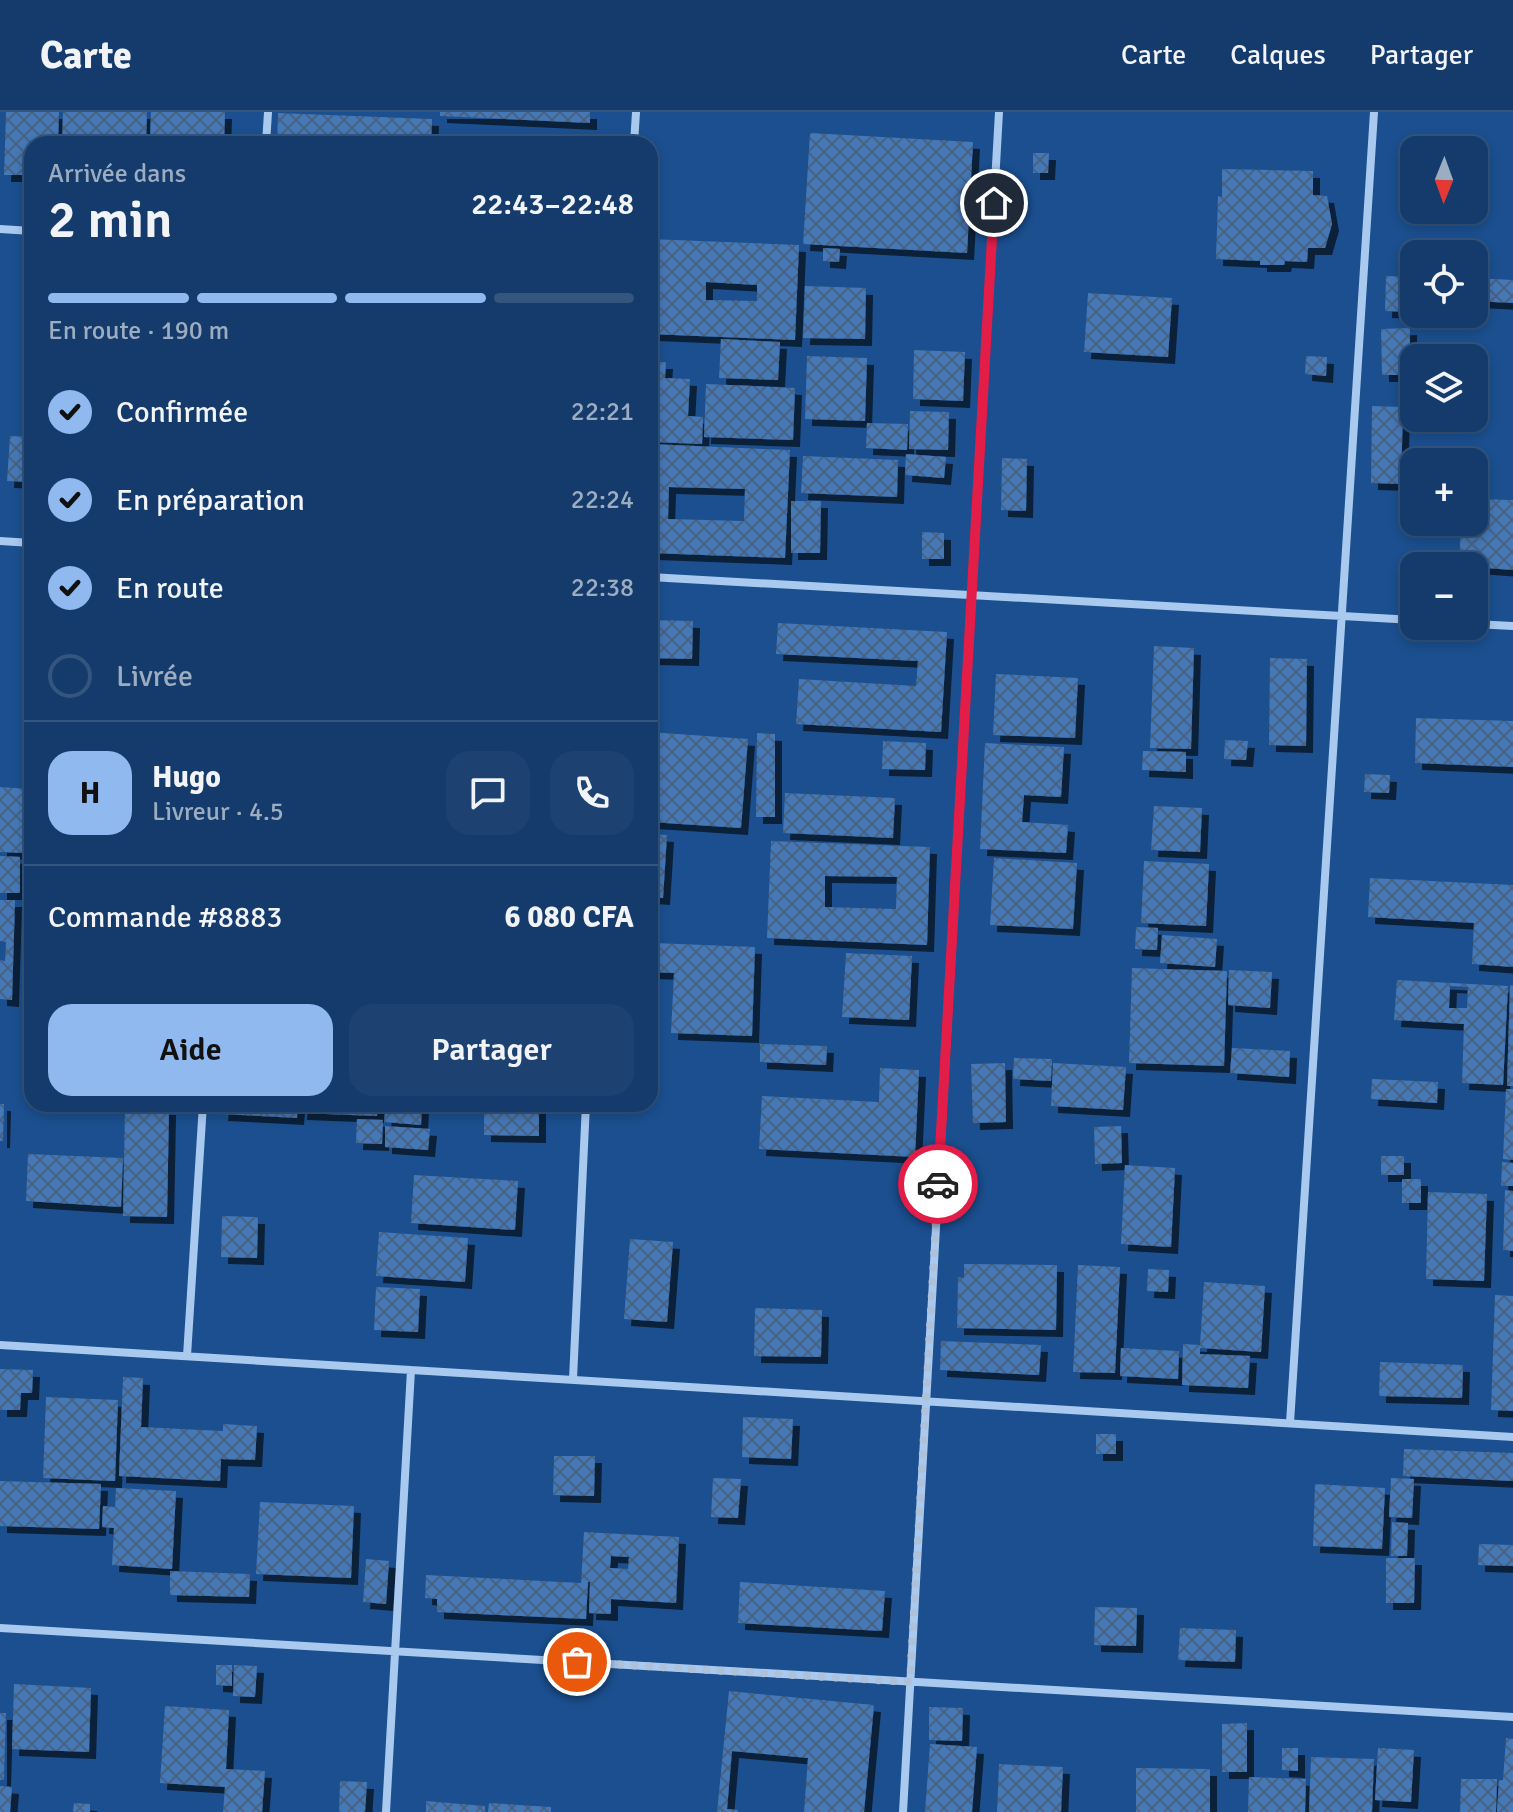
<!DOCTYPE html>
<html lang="fr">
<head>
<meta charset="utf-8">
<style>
	body { margin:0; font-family:Signika,sans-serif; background:#1d4271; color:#f1f3f6; height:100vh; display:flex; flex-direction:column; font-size:30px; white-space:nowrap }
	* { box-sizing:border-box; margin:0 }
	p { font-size:26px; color:#9dadc1 }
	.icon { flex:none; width:44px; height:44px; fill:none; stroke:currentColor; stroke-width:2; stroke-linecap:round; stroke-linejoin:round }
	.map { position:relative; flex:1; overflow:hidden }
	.sheet { position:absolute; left:24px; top:24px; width:634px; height:976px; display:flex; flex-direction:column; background:#143b6b; border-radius:24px; box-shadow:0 4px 12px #0003,0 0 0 2px #33557e }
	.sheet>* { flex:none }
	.needle { width:52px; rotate:181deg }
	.buttons { position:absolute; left:1400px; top:24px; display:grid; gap:16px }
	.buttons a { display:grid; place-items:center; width:88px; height:88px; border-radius:16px; background:#143b6b; box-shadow:0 4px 12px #0003,0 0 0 2px #33557e; font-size:40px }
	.pin { position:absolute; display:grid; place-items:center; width:68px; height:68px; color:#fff; margin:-34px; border:4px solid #fff; border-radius:50%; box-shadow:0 2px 8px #0007 }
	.courier { position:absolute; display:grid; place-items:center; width:80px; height:80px; margin:-40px; border:6px solid #e11d48; border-radius:50%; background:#fff; color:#222; box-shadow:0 2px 10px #0007 }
	.overview em { font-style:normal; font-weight:600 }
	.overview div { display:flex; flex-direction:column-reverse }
	.overview { display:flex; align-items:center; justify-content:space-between; height:136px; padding:0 24px }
	h1 { font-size:52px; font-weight:600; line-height:60px }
	.bar { display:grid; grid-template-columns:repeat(4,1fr); gap:12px 8px; align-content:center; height:96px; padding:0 24px }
	.bar i { height:10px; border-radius:6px; background:#33557e }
	.bar .active { background:#90b9f0 }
	.bar p { grid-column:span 4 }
	.line { display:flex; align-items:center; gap:20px; padding:0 24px; border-top:2px solid #33557e }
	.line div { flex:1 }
	.round { display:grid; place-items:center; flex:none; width:84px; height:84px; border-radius:24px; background:#1d4271 }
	ol { padding:0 24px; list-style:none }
	li { display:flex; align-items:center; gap:24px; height:88px }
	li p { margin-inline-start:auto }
	li .icon { padding:8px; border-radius:50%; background:#90b9f0; color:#111; stroke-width:4 }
	li:last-child { color:#9dadc1 }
	li i { width:44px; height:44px; border:4px solid #33557e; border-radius:50% }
	.primary-button { display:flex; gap:16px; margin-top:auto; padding:16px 24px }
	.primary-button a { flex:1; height:92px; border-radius:24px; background:#90b9f0; color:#111; font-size:32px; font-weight:600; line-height:92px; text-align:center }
	.primary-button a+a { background:#1d4271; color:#f1f3f6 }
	header { display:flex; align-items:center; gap:48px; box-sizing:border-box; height:112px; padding:0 40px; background:#143b6b; border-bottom:2px solid #33557e }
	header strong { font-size:38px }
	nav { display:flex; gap:44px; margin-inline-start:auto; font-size:28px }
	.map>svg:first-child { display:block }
</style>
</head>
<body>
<header>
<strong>Carte</strong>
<nav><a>Carte</a><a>Calques</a><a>Partager</a></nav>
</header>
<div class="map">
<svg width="1513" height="1700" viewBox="0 0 1513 1700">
	<defs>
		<pattern id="building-cross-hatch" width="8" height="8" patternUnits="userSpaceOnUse" patternTransform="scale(2)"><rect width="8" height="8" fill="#4478b7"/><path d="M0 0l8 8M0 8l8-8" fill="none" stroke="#486282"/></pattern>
		<filter id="shadow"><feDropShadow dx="7" dy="7" stdDeviation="0" flood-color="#0009"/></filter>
	</defs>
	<rect width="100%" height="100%" fill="#1b4f8f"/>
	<!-- building -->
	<path fill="url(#building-cross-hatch)" fill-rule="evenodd" filter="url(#shadow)" d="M6,0H59L58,32H32V63H4Z
		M63,0H147L146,32H62Z
		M151,0H225L224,32H168V27H150Z
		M440,0H590V11L440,4Z
		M278,1L432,7L431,32H277Z
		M810,21L973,30L967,141L803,132Z
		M1033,41H1049L1048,61H1033Z
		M1222,57L1313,59V83L1327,84L1332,112L1325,136H1308L1307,150L1285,149L1284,153H1260V149L1216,147L1218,84L1222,85Z
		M650,127L799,133L795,228L650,222ZM706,170L757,173V189L706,188Z
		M823,136L840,137L839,150L823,149Z
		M1386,164L1414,165V200L1385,199Z
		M1474,166L1513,168V191L1474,189Z
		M805,174L866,176L865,227L803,226Z
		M1088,181L1172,186L1168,245L1084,240Z
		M1410,216V263H1382L1381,217Z
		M721,227L780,230L778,268L719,266Z
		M914,238L965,240L963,289L913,287Z
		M807,244L867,246L865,309L805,307Z
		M1306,244L1327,245L1326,264L1305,262Z
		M650,250H666L665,266L690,267L688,304L703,305L702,332L650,330Z
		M706,272L795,276L793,328L704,325Z
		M1372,294L1403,295L1401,372L1371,371Z
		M910,299L949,300L948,338L909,337Z
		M867,311L908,312L907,338L866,336Z
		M10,324L32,325V370L7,369Z
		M650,332L790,338L785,446L650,441ZM669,375L745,377L744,409L668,407Z
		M906,342L946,345L944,366L905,363Z
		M803,344L898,348L897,385L801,381Z
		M1002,346L1027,347L1026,399L1001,398Z
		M1474,387L1513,388V458L1459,454L1461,410H1474Z
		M791,389H821L820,441H791Z
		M922,420L944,421V447H922Z
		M650,508L693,509L692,547L650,546Z
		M778,511L947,520L941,620L796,612L799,567L916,574L918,549L776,542Z
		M1154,534L1194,536L1191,637L1150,636Z
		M1270,546L1307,547L1306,634L1269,633Z
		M996,562L1078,566L1075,626L993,623Z
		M1416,606L1513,609V655L1415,651Z
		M650,620L748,627L741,716L650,710Z
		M757,621L775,622V705H756Z
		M1225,628L1248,629L1246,648L1224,647Z
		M883,629L926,631L925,658L882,657Z
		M985,631L1064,635L1061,685L1024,683L1022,710L1068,713L1066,741L980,737Z
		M1143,639L1186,640V660L1142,658Z
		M1365,662L1390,663L1389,681L1364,680Z
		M0,675L28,677L25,741L0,740Z
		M785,681L895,686L893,726L783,721Z
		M1154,694L1202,696L1200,740L1151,738Z
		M650,722L667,723L663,786L650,785Z
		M771,729L930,735L927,833L767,826ZM825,764L897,765L896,797L825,795Z
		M0,744L20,745V781H0Z
		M994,746L1077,751L1073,817L990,813Z
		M1144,749L1209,752L1206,814L1141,811Z
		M1370,766L1513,773V855L1472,852L1474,811L1368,805Z
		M0,788H15L12,888L0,887V848L5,849L6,830L0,829Z
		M1136,815L1158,816L1157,838L1135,837Z
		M1162,823L1217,827L1215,855L1160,851Z
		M650,827H654V831L755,835L752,924L671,921L674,861L650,860Z
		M846,841L912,844L909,908L842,905Z
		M1132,856L1227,859L1224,954L1129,951Z
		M1229,858L1272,860L1270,896L1228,893Z
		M1397,868L1508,874L1503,973L1462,971L1464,912L1394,908ZM1450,874L1468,875L1467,896H1449Z
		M1510,873H1513V974H1507Z
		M760,932L827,934L826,953L760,950Z
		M1232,936L1290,939L1289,965L1230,961Z
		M1014,946L1052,947L1051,969L1013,967Z
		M1005,951L1006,1010L973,1011L971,952Z
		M1053,951L1126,955L1123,998L1051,994Z
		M880,956L919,958L915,1045L759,1037L762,984L879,990Z
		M1372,967L1438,970L1437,991L1371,987Z
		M1506,977H1513V1048L1503,1047Z
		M0,992H4L3,1029H0Z
		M222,992H298L297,1006L221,1002Z
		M301,992H378L377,1004L300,1001Z
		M386,992H422L421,1013L384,1010Z
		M484,992H539V1024L484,1023Z
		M125,995L169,996L167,1105L123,1104Z
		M357,1007L383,1008L382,1032L356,1031Z
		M385,1014L430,1017L428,1038L385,1035Z
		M1121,1014L1122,1051L1095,1052L1094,1015Z
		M28,1042L123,1046L121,1095L26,1089Z
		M1381,1044H1404V1063H1381Z
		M1502,1050L1513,1051V1074H1501Z
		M1125,1053L1175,1056L1171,1135L1121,1132Z
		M414,1063L518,1069L515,1118L411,1111Z
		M1402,1067H1421V1091H1402Z
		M1505,1078L1513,1079V1139L1503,1138Z
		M1428,1080L1487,1082L1484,1169L1426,1167Z
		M222,1104L258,1105L257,1146L221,1145Z
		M379,1120L468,1126L465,1170L376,1164Z
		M630,1127L673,1130L667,1210L624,1207Z
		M964,1152L1057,1153L1056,1218L957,1216L958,1165L964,1166Z
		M1078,1153L1120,1155L1115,1261L1073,1260Z
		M1148,1157L1169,1158L1168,1180L1147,1179Z
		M1204,1170L1265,1174L1261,1240L1200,1236V1242L1250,1244L1248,1276L1182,1273L1183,1232L1200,1233Z
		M376,1175L420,1177L418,1220L374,1218Z
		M1495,1183L1513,1184V1299L1491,1298Z
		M755,1196L822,1198L821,1245L754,1244Z
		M941,1229L1041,1233L1039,1263L940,1258Z
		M1121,1236L1179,1239L1178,1267L1120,1264Z
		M1380,1250L1463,1253L1462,1286L1379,1284Z
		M0,1257L33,1258L32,1281H21L20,1298H0Z
		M123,1265L143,1266L141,1315L223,1319V1312L257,1314L255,1348L221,1347L220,1369L119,1364Z
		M46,1285L118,1288L115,1369L43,1366Z
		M743,1305L793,1307L791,1347L742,1345Z
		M1096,1322H1116V1342H1096Z
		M1404,1337L1513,1341V1369L1403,1364Z
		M554,1344H595L594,1384L553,1383Z
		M713,1366L741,1367L738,1406L711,1405Z
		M1391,1366L1414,1367L1412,1406L1389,1405Z
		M0,1369L101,1372L99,1417L0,1414Z
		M1315,1372L1385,1376L1382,1437L1313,1434Z
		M116,1376L176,1379L172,1457L112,1453L114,1416L102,1415L103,1394L115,1395Z
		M260,1390L354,1394L351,1466L256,1462Z
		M1392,1410L1408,1411L1407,1444H1391Z
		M584,1420L679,1425L676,1491L611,1487V1502L589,1501L590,1470H588L586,1507L437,1500V1487L425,1486L426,1463L581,1471ZM611,1444L629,1445L628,1457L610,1456Z
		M1479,1432L1513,1433V1454L1478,1453Z
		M1386,1446H1415L1414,1491H1386Z
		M366,1447L389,1449L386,1492L363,1490Z
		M170,1459L250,1462L249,1485L170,1483Z
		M740,1470L885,1479L882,1519L738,1511Z
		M1095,1495L1137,1496L1136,1534L1094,1533Z
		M1180,1516L1236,1518L1235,1550L1178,1548Z
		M216,1553H232V1574L216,1573Z
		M234,1553L257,1554L255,1585L233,1584Z
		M14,1572L91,1576L89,1640L12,1637Z
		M729,1579L874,1593L864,1700H804L808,1646L732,1639L727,1697L738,1698V1700H717Z
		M165,1594L229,1598L226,1657L265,1659L262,1700H223L225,1675L160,1671Z
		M929,1595L963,1596L962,1629L929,1628Z
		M0,1601H6L4,1668H0Z
		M1247,1611V1660H1222V1612Z
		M1506,1626L1513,1627V1700H1497L1499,1668H1503Z
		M930,1632L977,1635L972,1700H925Z
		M1282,1636H1298V1659L1282,1658Z
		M1378,1636L1414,1638L1411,1690L1375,1688Z
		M1311,1645L1374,1647L1372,1700H1309Z
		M999,1652L1063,1655L1061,1700H997Z
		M1136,1656L1210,1657V1700H1136Z
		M1249,1665L1306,1667L1305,1700H1248Z
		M1461,1667H1497L1496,1700H1460Z
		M340,1669L367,1670L365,1700H339Z
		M0,1674L12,1675L10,1700H0Z
		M426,1689L485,1694V1700H426Z
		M74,1691L90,1692V1700H73Z
		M489,1691L551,1695V1700H488Z"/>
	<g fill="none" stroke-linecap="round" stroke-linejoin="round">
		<!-- minor -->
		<path stroke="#a9c9ee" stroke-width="8" d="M266,32L268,0
			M634,32L636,0
			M0,117L32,119
			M0,429L32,431
			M650,465L1414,508
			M1474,512L1513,514
			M0,1233L1513,1325
			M187,1244L203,992
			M573,1267L586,992
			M1290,1311L1374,0
			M0,1516L1513,1605
			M386,1700L411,1258
			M903,1700L999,0"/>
	</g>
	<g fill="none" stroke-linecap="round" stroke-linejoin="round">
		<!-- done -->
		<path stroke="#afc1d8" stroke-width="8" stroke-dasharray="0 14.4" d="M577,1550L910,1570L938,1072"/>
		<!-- route -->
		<path stroke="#e11d48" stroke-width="10" d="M938,1072L994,91"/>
	</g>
</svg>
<div class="buttons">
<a><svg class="needle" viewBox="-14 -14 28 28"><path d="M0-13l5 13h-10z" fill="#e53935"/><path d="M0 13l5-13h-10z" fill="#9dadc1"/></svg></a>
<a><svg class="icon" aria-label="locate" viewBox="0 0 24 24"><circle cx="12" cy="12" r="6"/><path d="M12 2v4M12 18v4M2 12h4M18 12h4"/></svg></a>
<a><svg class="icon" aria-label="layers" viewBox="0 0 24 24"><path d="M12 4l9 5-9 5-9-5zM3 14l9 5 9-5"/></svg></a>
<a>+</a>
<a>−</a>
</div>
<div class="pin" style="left:577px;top:1550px;background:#ea580c"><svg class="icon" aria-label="bag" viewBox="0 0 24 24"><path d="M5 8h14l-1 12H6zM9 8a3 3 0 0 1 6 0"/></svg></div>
<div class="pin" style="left:994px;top:91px;background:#1f2937"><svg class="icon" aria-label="home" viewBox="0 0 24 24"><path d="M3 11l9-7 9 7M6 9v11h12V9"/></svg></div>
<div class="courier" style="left:938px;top:1072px"><svg class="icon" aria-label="car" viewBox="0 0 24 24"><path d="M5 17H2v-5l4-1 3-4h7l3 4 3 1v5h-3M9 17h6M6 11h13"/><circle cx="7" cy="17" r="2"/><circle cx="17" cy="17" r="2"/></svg></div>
<section class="sheet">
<div class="overview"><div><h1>2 min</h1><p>Arrivée dans</p></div><em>22:43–22:48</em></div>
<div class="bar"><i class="active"></i><i class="active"></i><i class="active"></i><i></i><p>En route · 190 m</p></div>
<ol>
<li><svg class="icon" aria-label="check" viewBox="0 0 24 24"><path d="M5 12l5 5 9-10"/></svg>Confirmée<p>22:21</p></li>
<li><svg class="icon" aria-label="check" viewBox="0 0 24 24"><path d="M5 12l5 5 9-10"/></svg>En préparation<p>22:24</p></li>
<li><svg class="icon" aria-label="check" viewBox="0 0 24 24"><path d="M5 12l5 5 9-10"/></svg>En route<p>22:38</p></li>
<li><i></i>Livrée</li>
</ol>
<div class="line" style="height:144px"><b class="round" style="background:#90b9f0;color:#111">H</b><div><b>Hugo</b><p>Livreur · 4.5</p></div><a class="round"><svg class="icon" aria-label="chat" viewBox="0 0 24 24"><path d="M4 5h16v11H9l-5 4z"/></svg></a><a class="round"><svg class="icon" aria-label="phone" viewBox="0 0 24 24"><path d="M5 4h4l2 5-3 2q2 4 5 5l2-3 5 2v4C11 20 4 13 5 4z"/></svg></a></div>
<div class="line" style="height:104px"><div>Commande #8883</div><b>6 080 CFA</b></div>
<div class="primary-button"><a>Aide</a><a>Partager</a></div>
</section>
</div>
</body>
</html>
